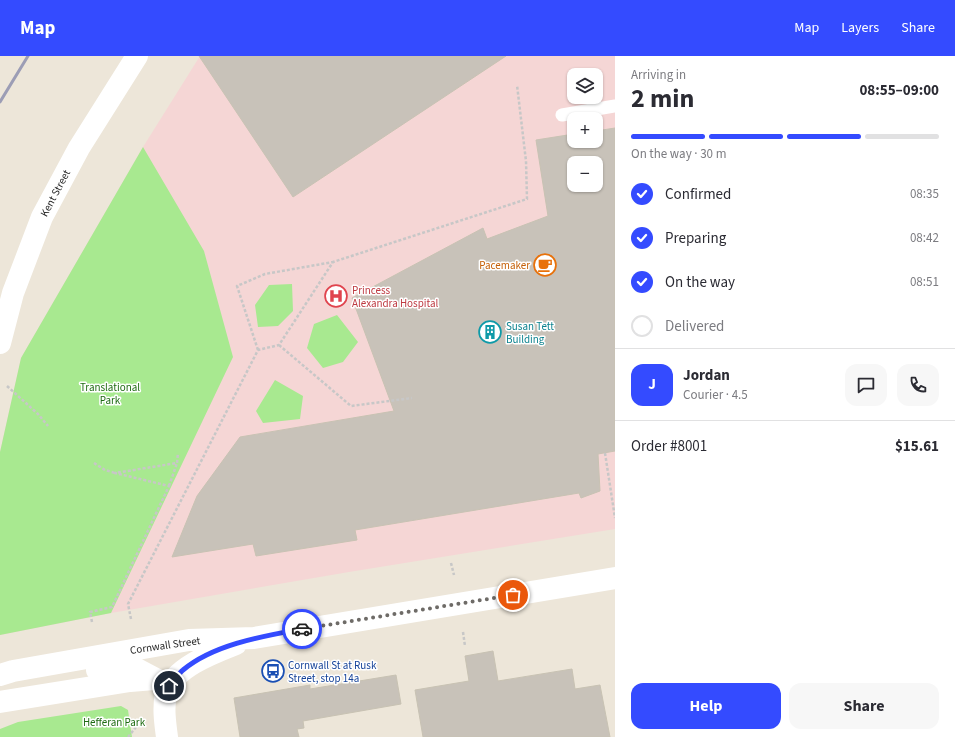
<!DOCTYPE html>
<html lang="en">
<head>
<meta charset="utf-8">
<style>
	body { margin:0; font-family:"Source Sans 3",sans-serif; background:#f7f7f7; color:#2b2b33; height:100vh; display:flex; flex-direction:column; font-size:15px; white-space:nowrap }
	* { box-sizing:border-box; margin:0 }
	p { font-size:13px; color:#7c7c81 }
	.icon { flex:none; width:22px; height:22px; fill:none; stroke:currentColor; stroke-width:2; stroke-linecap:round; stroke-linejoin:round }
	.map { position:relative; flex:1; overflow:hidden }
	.side { display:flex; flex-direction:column; background:#fff; width:340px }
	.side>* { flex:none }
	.tools { position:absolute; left:567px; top:12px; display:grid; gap:8px }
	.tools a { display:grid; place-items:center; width:36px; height:36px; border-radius:8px; background:#fff; box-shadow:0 1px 3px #0004; font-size:20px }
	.pin { position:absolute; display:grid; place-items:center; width:34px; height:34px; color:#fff; margin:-17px; border:2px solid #fff; border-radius:50%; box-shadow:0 1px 4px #0007 }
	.courier { position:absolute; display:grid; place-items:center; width:40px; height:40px; margin:-20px; border:3px solid #344bff; border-radius:50%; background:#fff; color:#222; box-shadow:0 1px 5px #0007 }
	.head em { font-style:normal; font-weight:700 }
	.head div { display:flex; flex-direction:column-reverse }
	.head { display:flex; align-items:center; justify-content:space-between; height:68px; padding:0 16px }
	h1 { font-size:26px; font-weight:700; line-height:30px }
	.bar { display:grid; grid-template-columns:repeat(4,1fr); gap:6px 4px; align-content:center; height:48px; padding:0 16px }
	.bar i { height:5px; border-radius:3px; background:#e1e1e2 }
	.bar .selected { background:#344bff }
	.bar p { grid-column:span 4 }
	.line { display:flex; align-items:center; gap:10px; padding:0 16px; border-top:1px solid #e1e1e2 }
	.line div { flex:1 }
	.round { display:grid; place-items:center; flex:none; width:42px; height:42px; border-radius:12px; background:#f7f7f7 }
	ol { padding:0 16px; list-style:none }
	li { display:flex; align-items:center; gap:12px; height:44px }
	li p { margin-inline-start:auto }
	li .icon { padding:4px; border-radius:50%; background:#344bff; color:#fff; stroke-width:4 }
	li:last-child { color:#7c7c81 }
	li i { width:22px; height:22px; border:2px solid #e1e1e2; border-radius:50% }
	.primary-button { display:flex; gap:8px; margin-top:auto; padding:8px 16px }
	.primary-button a { flex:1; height:46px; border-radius:12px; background:#344bff; color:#fff; font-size:16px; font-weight:700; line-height:46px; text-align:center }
	.primary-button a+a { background:#f7f7f7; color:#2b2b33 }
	header { display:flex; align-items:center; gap:24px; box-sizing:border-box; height:56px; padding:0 20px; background:#344bff; color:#fff }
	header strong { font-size:19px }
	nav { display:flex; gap:22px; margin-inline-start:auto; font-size:14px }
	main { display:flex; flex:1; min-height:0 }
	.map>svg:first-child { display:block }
</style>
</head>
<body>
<header>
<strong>Map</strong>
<nav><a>Map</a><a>Layers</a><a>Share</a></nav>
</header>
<main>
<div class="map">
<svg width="615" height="681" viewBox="0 0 615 681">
	<rect width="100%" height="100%" fill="#ede6d9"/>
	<!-- medical -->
	<path fill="#f5d6d5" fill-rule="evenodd" d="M200,0H615V473L349,516L111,557L0,579V396L21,302L143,91ZM574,19H596V41H574ZM574,63H596V85H574ZM574,107H596V129H574Z"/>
	<!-- green -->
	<path fill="#a8e990" d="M143,91L204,195L233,301L111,557L0,579V396L21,302Z
		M292,228L293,255L278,270L258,271L255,249L269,229Z
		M337,259L358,286L343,306L323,312L307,292L314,268Z
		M275,324L303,340L300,363L263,367L256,355Z
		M121,650L128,654L132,681H0V673L18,666Z"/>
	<!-- building -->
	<path fill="#c8c2b9" stroke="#c8c2b3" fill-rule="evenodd" d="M199,0H506L293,141Z
		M615,72V395L598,398L600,435L581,442L579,437L355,474L357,484L256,500L253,488L172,501L197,440L240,381L394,355L352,242L483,172L487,183L548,160L536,84L574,78V85H596V75ZM574,107H596V129H574Z
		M493,595L498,625L572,613L575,633L600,629L610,681H423L415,634L469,625L465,600Z
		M396,619L401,648L303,665L304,672L297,673L299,681H240L234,642L310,629V633Z"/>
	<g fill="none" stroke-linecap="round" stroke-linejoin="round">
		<!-- path -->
		<path stroke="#c7c7c7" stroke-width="2.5" stroke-dasharray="3 2" stroke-linecap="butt" d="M279,289L351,350L412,342
			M258,294L237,230L265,218L333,206
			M7,330L38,358L48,370
			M605,397L615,462
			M94,407L105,414L115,417
			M169,430L177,407
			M451,507L454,519
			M131,563L128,548L258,294L279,289L333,206L527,143L526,105L517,29
			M92,566L90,556L112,551L169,430L115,417L177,407L178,397
			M463,576L465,590
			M128,681L136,671"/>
		<!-- service -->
		<path stroke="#fff" stroke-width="13" d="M562,59L615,50"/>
		<!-- minor -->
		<path stroke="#fff" stroke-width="22" d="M0,287L13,237L42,161L79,92L137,0
			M0,646L130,625L154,623"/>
		<!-- secondary -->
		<path stroke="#fff" stroke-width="22" d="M97,614L122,610L133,611L169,630
			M0,619L13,615L189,584L254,582L615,522
			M167,681C165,666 163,652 166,637C173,612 213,597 236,588"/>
		<!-- rail -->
		<path stroke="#9c9db5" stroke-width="3" d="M0,46L28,0"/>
	</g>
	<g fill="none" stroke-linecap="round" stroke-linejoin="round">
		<!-- done -->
		<path stroke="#6e6b67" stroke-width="4" stroke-dasharray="0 7.2" d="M302,573L513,539"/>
		<!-- route -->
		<path stroke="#344bff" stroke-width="5" d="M169,630C174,625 178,618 183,614C214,588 264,580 302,573"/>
	</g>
	<!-- icons -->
	<defs>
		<g id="cafe-ring" transform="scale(1.15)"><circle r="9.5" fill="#fff" stroke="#e8710a" stroke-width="1.5"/><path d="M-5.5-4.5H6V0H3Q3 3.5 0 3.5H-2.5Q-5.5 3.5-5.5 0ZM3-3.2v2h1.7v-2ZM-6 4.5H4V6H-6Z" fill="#e8710a"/></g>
		<g id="hospital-ring" transform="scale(1.15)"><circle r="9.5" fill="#fff" stroke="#e0444e" stroke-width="1.5"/><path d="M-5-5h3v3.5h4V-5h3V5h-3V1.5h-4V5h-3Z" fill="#e0444e"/></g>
		<g id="building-ring" transform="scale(1.15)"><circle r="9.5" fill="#fff" stroke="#0f9aa8" stroke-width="1.5"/><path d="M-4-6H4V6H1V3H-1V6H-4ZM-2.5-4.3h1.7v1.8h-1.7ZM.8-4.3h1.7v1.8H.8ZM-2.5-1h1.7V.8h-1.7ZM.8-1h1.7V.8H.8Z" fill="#0f9aa8"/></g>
		<g id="bus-ring" transform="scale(1.15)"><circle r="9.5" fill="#fff" stroke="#1a4fb4" stroke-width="1.5"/><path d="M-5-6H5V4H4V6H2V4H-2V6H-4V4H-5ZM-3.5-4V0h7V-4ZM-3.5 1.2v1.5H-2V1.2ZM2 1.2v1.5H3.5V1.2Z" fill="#1a4fb4"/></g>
	</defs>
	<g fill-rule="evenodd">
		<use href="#cafe-ring" x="545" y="209"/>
		<use href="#hospital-ring" x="336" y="240"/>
		<use href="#building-ring" x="490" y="276"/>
		<use href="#bus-ring" x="273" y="615"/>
	</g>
	<g text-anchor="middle" stroke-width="3" stroke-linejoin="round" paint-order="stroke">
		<!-- street labels -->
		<g font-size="11" fill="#292929" stroke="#fff">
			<text transform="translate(55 137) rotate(-62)" y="4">Kent Street</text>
			<text transform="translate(165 589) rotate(-8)" y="4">Cornwall Street</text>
		</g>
		<!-- food labels -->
		<g font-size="11" fill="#c56008" stroke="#fff" text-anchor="end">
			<text x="530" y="213">Pacemaker</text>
		</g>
		<!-- health labels -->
		<g font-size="11" fill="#be3a42" stroke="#fff" text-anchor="start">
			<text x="352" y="238">Princess<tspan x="352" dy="13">Alexandra Hospital</tspan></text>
		</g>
		<!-- culture labels -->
		<g font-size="11" fill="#0d838f" stroke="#fff" text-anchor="start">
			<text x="506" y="274">Susan Tett<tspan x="506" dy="13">Building</tspan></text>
		</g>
		<!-- park labels -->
		<g font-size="11" fill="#1f6c13" stroke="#fff">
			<text x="110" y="335">Translational<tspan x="110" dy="13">Park</tspan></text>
			<text x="114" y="670">Hefferan Park</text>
		</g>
		<!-- transit labels -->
		<g font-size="11" fill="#164399" stroke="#fff" text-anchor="start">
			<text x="288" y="613">Cornwall St at Rusk<tspan x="288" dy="13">Street, stop 14a</tspan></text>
		</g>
	</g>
</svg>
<div class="tools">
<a><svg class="icon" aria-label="layers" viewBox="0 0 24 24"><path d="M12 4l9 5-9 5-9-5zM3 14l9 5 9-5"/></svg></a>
<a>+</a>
<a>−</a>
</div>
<div class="pin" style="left:513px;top:539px;background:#ea580c"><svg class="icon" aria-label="bag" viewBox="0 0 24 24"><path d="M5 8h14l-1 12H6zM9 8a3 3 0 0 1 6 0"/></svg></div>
<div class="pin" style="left:169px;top:630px;background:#1f2937"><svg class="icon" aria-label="home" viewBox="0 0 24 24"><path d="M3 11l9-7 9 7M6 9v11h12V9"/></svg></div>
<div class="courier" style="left:302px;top:573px"><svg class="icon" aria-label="car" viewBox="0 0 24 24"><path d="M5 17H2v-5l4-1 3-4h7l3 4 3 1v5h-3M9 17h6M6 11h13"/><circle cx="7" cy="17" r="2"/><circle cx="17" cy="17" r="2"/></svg></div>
</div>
<section class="side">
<div class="head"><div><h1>2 min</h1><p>Arriving in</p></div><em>08:55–09:00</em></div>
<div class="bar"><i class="selected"></i><i class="selected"></i><i class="selected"></i><i></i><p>On the way · 30 m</p></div>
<ol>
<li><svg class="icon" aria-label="check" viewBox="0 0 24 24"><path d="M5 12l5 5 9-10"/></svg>Confirmed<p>08:35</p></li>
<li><svg class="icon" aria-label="check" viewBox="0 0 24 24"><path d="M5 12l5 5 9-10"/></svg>Preparing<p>08:42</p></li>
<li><svg class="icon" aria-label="check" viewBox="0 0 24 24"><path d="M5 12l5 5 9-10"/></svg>On the way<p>08:51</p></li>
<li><i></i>Delivered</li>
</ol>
<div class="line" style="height:72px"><b class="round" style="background:#344bff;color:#fff">J</b><div><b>Jordan</b><p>Courier · 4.5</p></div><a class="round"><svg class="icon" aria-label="chat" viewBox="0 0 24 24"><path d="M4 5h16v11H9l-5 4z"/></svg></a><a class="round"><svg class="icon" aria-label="phone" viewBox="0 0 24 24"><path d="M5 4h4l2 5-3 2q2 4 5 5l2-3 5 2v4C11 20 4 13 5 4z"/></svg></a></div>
<div class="line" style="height:52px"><div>Order #8001</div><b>$15.61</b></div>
<div class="primary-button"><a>Help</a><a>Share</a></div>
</section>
</main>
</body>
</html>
